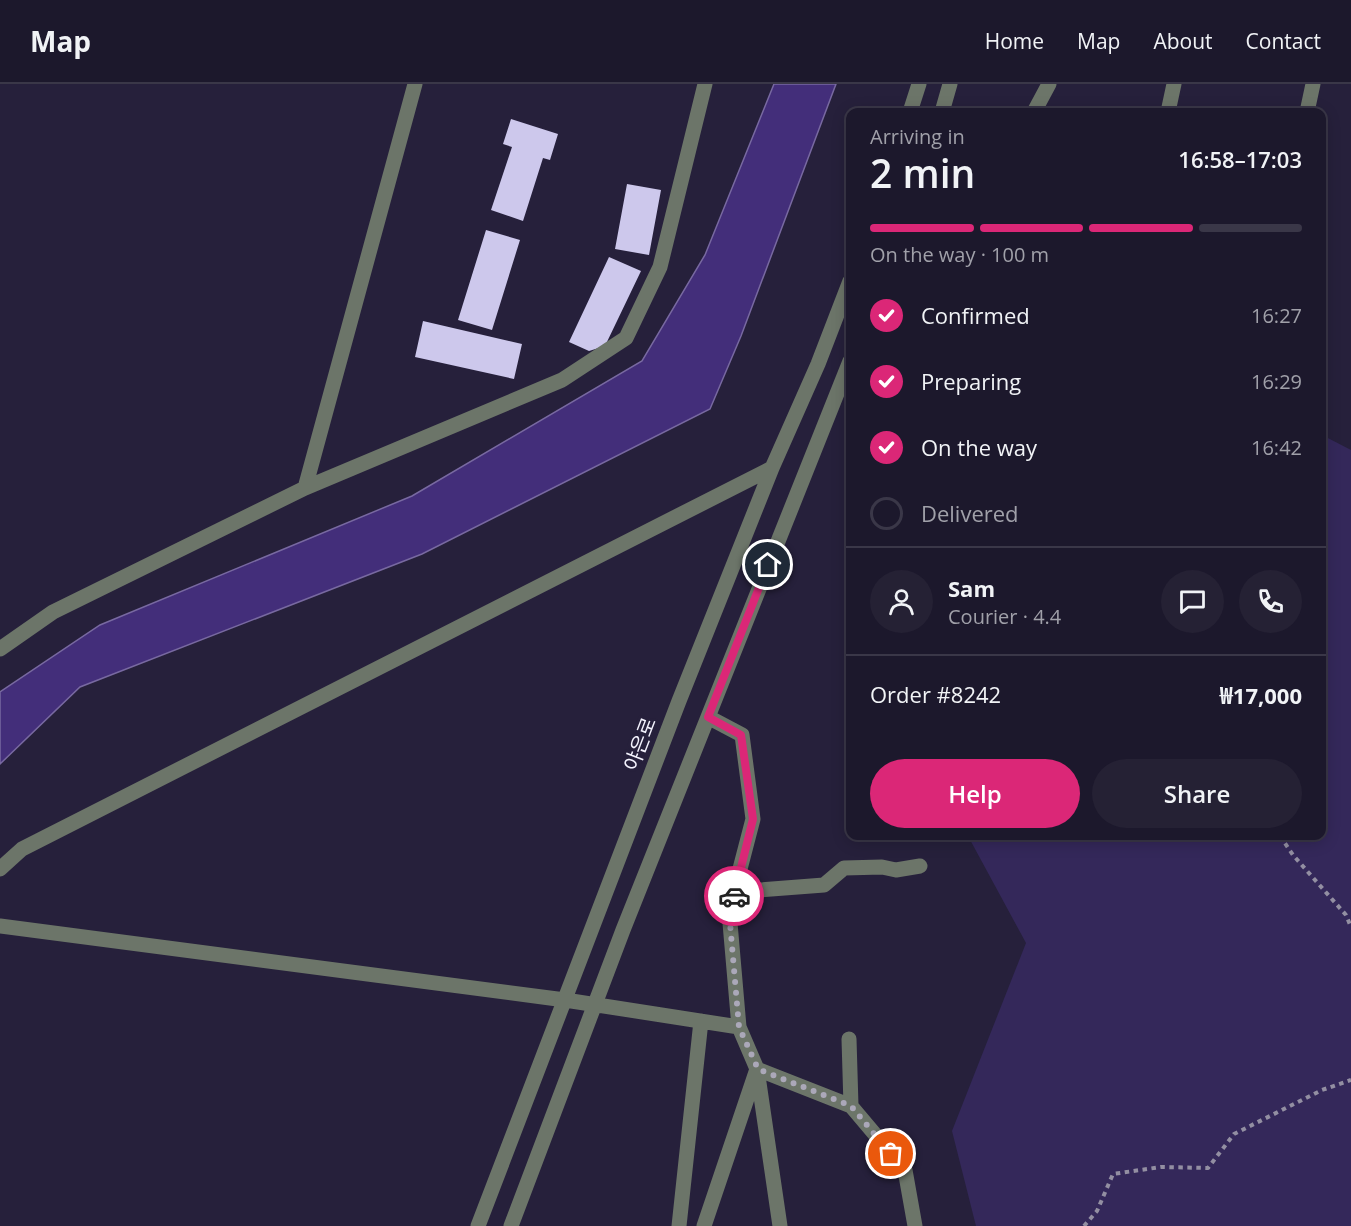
<!DOCTYPE html>
<html lang="en">
<head>
<meta charset="utf-8">
<style>
	body { margin:0; font-family:"Open Sans","Noto Sans KR",sans-serif; background:#252134; color:#f1f3f6; height:100vh; display:flex; flex-direction:column; font-size:22px; white-space:nowrap }
	* { box-sizing:border-box; margin:0 }
	p { font-size:20px; color:#a0a0a9 }
	.icon { flex:none; width:33px; height:33px; fill:none; stroke:currentColor; stroke-width:2; stroke-linecap:round; stroke-linejoin:round }
	.map { position:relative; flex:1; overflow:hidden }
	.sheet { position:absolute; left:846px; top:24px; width:480px; height:732px; display:flex; flex-direction:column; background:#1c182c; border-radius:12px; box-shadow:0 3px 15px #0003,0 0 0 2px #3a3748 }
	.sheet>* { flex:none }
	.pin { position:absolute; display:grid; place-items:center; width:51px; height:51px; color:#fff; margin:-26px; border:3px solid #fff; border-radius:50%; box-shadow:0 2px 6px #0007 }
	.courier { position:absolute; display:grid; place-items:center; width:60px; height:60px; margin:-30px; border:4px solid #db2777; border-radius:50%; background:#fff; color:#222; box-shadow:0 2px 8px #0007 }
	.overview em { font-style:normal; font-weight:600 }
	.overview div { display:flex; flex-direction:column-reverse }
	.overview { display:flex; align-items:center; justify-content:space-between; height:102px; padding:0 24px }
	h1 { font-size:39px; font-weight:600; line-height:45px }
	.bar { display:grid; grid-template-columns:repeat(4,1fr); gap:9px 6px; align-content:center; height:72px; padding:0 24px }
	.bar i { height:8px; border-radius:4px; background:#3a3748 }
	.bar .current { background:#db2777 }
	.bar p { grid-column:span 4 }
	.line { display:flex; align-items:center; gap:15px; padding:0 24px; border-top:2px solid #3a3748 }
	.line div { flex:1 }
	.round { display:grid; place-items:center; flex:none; width:63px; height:63px; border-radius:32px; background:#252134 }
	ol { padding:0 24px; list-style:none }
	li { display:flex; align-items:center; gap:18px; height:66px }
	li p { margin-inline-start:auto }
	li .icon { padding:6px; border-radius:50%; background:#db2777; color:#fff; stroke-width:4 }
	li:last-child { color:#a0a0a9 }
	li i { width:33px; height:33px; border:3px solid #3a3748; border-radius:50% }
	.cta { display:flex; gap:12px; margin-top:auto; padding:12px 24px }
	.cta a { flex:1; height:69px; border-radius:36px; background:#db2777; color:#fff; font-size:24px; font-weight:600; line-height:69px; text-align:center }
	.cta a+a { background:#252134; color:#f1f3f6 }
	header { display:flex; align-items:center; gap:36px; box-sizing:border-box; height:84px; padding:0 30px; background:#1c182c; border-bottom:2px solid #3a3748 }
	header strong { font-size:28px }
	nav { display:flex; gap:33px; margin-inline-start:auto; font-size:21px }
	.map>svg:first-child { display:block }
</style>
</head>
<body>
<header>
<strong>Map</strong>
<nav><a>Home</a><a>Map</a><a>About</a><a>Contact</a></nav>
</header>
<div class="map">
<svg width="1351" height="1142" viewBox="0 0 1351 1142">
	<rect width="100%" height="100%" fill="#26203b"/>
	<!-- green -->
	<path fill="#34285a" d="M1322,351L1351,366V1142H976L952,1047L1026,859L968,752H1322Z"/>
	<!-- water -->
	<path fill="#432e7a" stroke="#7869a1" stroke-width="1.5" d="M774,0H836L741,252L710,325L422,470L80,603L0,680V608L100,541L412,412L642,277L705,171Z"/>
	<!-- building -->
	<path fill="#cdc8ec" d="M511,35L558,50L550,76L543,74L523,137L491,126L512,63L503,60Z
		M627,100L661,106L649,171L615,165Z
		M486,146L520,156L492,246L458,236Z
		M609,173L641,187L605,262L589,267L569,258Z
		M423,237L522,260L514,295L415,273Z"/>
	<g fill="none" stroke-linecap="round" stroke-linejoin="round">
		<!-- path -->
		<path stroke="#938fa2" stroke-width="4" stroke-dasharray="4.5 4.5" stroke-linecap="butt" d="M1280,752L1293,771L1346,831L1351,843
			M1084,1142L1097,1127L1113,1090L1161,1083L1208,1084L1234,1050L1322,1006L1351,996"/>
		<!-- minor -->
		<path stroke="#6c7569" stroke-width="15" d="M910,28L919,0
			M942,28L950,0
			M1034,28L1049,0
			M1168,28L1174,0
			M1307,28L1313,0
			M305,404L415,0
			M0,565L53,528L305,404L562,296L626,254L660,183L705,0
			M708,633L742,651L753,735L734,808L730,839L739,943L757,985L780,1142
			M0,785L22,765L772,384
			M734,808L824,801L844,784L882,783L896,786L920,782
			M0,842L565,916L739,943
			M849,955L851,1022
			M478,1142L679,617L772,384L818,280L850,197
			M511,1142L623,846L850,277
			M679,1142L701,937
			M704,1142L757,985L851,1022L905,1086L915,1142"/>
	</g>
	<g fill="none" stroke-linecap="round" stroke-linejoin="round">
		<!-- done -->
		<path stroke="#aba8b9" stroke-width="6" stroke-dasharray="0 10.8" d="M734,812L730,839L739,943L758,985L851,1022L891,1070"/>
		<!-- route -->
		<path stroke="#db2777" stroke-width="8" d="M734,812L753,735L741,651L708,633L768,481"/>
	</g>
	<g text-anchor="middle" stroke-width="6" stroke-linejoin="round" paint-order="stroke">
		<!-- street labels -->
		<g font-size="20" fill="#f3f2fd" stroke="#26203b">
			<text transform="translate(640 660) rotate(-69)" y="7">야은로</text>
		</g>
	</g>
</svg>
<div class="pin" style="left:891px;top:1070px;background:#ea580c"><svg class="icon" aria-label="bag" viewBox="0 0 24 24"><path d="M5 8h14l-1 12H6zM9 8a3 3 0 0 1 6 0"/></svg></div>
<div class="pin" style="left:768px;top:481px;background:#1f2937"><svg class="icon" aria-label="home" viewBox="0 0 24 24"><path d="M3 11l9-7 9 7M6 9v11h12V9"/></svg></div>
<div class="courier" style="left:734px;top:812px"><svg class="icon" aria-label="car" viewBox="0 0 24 24"><path d="M5 17H2v-5l4-1 3-4h7l3 4 3 1v5h-3M9 17h6M6 11h13"/><circle cx="7" cy="17" r="2"/><circle cx="17" cy="17" r="2"/></svg></div>
<section class="sheet">
<div class="overview"><div><h1>2 min</h1><p>Arriving in</p></div><em>16:58–17:03</em></div>
<div class="bar"><i class="current"></i><i class="current"></i><i class="current"></i><i></i><p>On the way · 100 m</p></div>
<ol>
<li><svg class="icon" aria-label="check" viewBox="0 0 24 24"><path d="M5 12l5 5 9-10"/></svg>Confirmed<p>16:27</p></li>
<li><svg class="icon" aria-label="check" viewBox="0 0 24 24"><path d="M5 12l5 5 9-10"/></svg>Preparing<p>16:29</p></li>
<li><svg class="icon" aria-label="check" viewBox="0 0 24 24"><path d="M5 12l5 5 9-10"/></svg>On the way<p>16:42</p></li>
<li><i></i>Delivered</li>
</ol>
<div class="line" style="height:108px"><a class="round"><svg class="icon" aria-label="person" viewBox="0 0 24 24"><circle cx="12" cy="8" r="4"/><path d="M4 21q1-7 8-7t8 7"/></svg></a><div><b>Sam</b><p>Courier · 4.4</p></div><a class="round"><svg class="icon" aria-label="chat" viewBox="0 0 24 24"><path d="M4 5h16v11H9l-5 4z"/></svg></a><a class="round"><svg class="icon" aria-label="phone" viewBox="0 0 24 24"><path d="M5 4h4l2 5-3 2q2 4 5 5l2-3 5 2v4C11 20 4 13 5 4z"/></svg></a></div>
<div class="line" style="height:78px"><div>Order #8242</div><b>₩17,000</b></div>
<div class="cta"><a>Help</a><a>Share</a></div>
</section>
</div>
</body>
</html>
